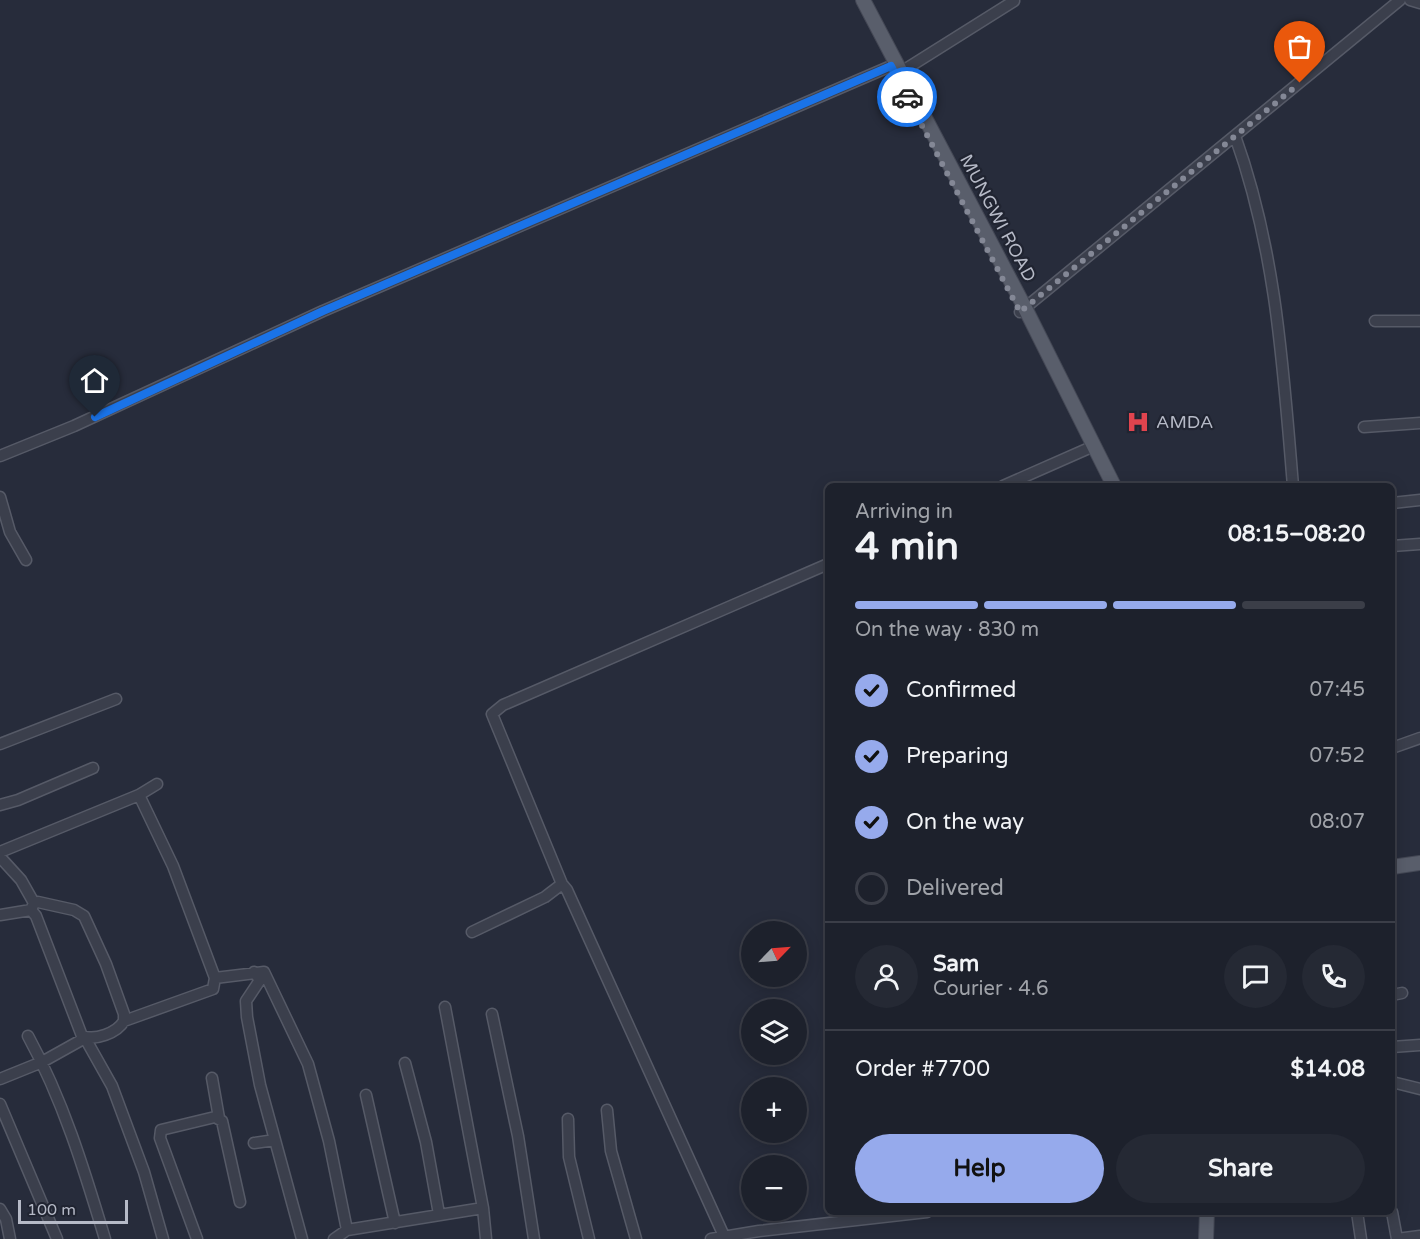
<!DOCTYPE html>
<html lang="en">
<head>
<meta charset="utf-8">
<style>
	body { margin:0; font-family:"Varela Round",sans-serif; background:#252934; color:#f1f3f6; height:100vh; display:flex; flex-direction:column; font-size:22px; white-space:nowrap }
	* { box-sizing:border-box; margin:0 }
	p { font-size:20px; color:#a0a3a9 }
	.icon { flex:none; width:33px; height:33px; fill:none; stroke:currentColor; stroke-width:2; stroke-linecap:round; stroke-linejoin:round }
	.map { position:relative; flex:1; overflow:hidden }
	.panel { position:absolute; left:825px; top:483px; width:570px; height:732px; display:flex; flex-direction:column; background:#1d212c; border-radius:9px; box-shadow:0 3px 15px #0003,0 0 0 2px #3b3e48 }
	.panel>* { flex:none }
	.needle { width:39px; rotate:65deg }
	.tools { position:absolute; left:741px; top:921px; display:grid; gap:12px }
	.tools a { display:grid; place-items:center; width:66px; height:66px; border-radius:50%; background:#1d212c; box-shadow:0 3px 15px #0003,0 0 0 2px #3b3e48; font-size:30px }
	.scale { position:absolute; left:18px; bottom:15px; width:110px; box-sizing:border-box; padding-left:6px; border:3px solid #b6bac7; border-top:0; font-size:16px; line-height:21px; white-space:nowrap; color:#b6bac7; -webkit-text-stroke:4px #202431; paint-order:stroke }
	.pin { position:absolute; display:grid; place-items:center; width:51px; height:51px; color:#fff; margin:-62px -26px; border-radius:50% 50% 50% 0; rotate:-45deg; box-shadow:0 0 6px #0007 }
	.pin .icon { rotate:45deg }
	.courier { position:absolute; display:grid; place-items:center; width:60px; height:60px; margin:-30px; border:4px solid #1a73e8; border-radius:50%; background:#fff; color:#222; box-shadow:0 2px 8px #0007 }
	.overview em { font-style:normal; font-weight:700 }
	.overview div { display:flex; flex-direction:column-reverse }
	.overview { display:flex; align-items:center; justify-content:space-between; height:102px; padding:0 30px }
	h1 { font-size:39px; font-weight:700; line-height:45px }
	.bar { display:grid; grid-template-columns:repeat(4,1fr); gap:9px 6px; align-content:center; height:72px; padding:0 30px }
	.bar i { height:8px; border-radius:4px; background:#3b3e48 }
	.bar .active { background:#96aaec }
	.bar p { grid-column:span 4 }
	.line { display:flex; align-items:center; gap:15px; padding:0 30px; border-top:2px solid #3b3e48 }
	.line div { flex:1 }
	.round { display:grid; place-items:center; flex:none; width:63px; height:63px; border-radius:32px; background:#252934 }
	ol { padding:0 30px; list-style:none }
	li { display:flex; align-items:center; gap:18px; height:66px }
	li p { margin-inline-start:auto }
	li .icon { padding:6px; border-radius:50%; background:#96aaec; color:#111; stroke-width:4 }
	li:last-child { color:#a0a3a9 }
	li i { width:33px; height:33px; border:3px solid #3b3e48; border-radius:50% }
	.cta { display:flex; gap:12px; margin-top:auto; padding:12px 30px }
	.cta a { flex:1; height:69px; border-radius:36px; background:#96aaec; color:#111; font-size:24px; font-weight:700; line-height:69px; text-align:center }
	.cta a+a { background:#252934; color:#f1f3f6 }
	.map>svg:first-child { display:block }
</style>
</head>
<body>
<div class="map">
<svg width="1420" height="1239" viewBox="0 0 1420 1239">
	<rect width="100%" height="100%" fill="#272c3b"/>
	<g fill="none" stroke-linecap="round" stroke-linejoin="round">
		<!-- minor casing -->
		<g stroke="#565a67" stroke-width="13">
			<path id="minor" d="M1410,0L1420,3
				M901,72L1014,1
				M1235,136C1276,250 1283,366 1293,486
				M1020,312L1400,0
				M1375,321H1420
				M1364,427L1420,423
				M0,456L74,426L323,311L891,66
				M1003,486L1087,449
				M0,497L10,532L26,560
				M1392,503L1420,500
				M1392,546L1420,544
				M0,744L116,699
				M1392,748L1420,738
				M0,805L18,800L93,768
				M0,852L139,795L157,784
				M0,857L21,880L34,903
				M38,902L74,910L84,916L106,964L124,1014V1021C117,1033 95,1041 82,1036L36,916L31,910L34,903Z
				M0,915L31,910
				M472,932L545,897L562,884
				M254,972L260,980L246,1001L247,1017L260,1085L302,1239
				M215,978L264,972L308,1064L329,1141L347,1230
				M1392,995L1402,993
				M445,1007L483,1208L486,1239
				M492,1014L518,1136L534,1239
				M124,1021L213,989L215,978L173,866L139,795
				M28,1036C63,1100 84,1169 105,1239
				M1392,1047L1420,1045
				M405,1063L426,1142L439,1214
				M212,1078L219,1118
				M0,1079L42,1062L85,1038L112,1086L144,1172L163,1239
				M1392,1082L1420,1089
				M366,1095L395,1223
				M0,1104L57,1239
				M607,1110L611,1151L636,1239
				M568,1119L569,1157L589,1239
				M254,1143L275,1140
				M0,1209L6,1219L10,1239
				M1357,1212L1361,1239
				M1392,1212L1397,1239L1420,1236
				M724,1236L567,890L562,884L492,714L503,705L828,564
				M197,1239L160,1138L161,1130L215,1117L222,1121L240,1202
				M334,1239L347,1230L483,1208
				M711,1239L759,1231L927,1212"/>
		</g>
		<!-- major casing -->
		<g stroke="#444855" stroke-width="16">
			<path id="major" d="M863,0L1025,308L1114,486
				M1392,867L1420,863
				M1206,1239L1207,1212"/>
		</g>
		<!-- minor -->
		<use href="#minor" stroke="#3b3f4c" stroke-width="10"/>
		<!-- major -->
		<use href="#major" stroke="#595e6b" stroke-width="14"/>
	</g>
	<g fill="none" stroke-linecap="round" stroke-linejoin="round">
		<!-- done -->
		<path stroke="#848896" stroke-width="6" stroke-dasharray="0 10.8" d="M907,97L1020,312L1300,83"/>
		<!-- route -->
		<path stroke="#1a73e8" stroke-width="8" d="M95,417L323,311L891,66L907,97"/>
	</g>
	<!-- icons -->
	<defs>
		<g id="hospital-bare" transform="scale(1.8)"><path d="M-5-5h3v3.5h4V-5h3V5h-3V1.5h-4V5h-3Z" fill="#e0444e" stroke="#202431" stroke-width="2.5" paint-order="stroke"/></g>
	</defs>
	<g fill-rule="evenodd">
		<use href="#hospital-bare" x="1138" y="422"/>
	</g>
	<g text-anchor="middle" stroke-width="4.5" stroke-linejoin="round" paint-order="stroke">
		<!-- street labels -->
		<g font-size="18" fill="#b6bac7" stroke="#202431">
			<text transform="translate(998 218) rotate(62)" y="6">MUNGWI ROAD</text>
		</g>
		<!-- poi labels -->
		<g font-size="18" fill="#b6bac7" stroke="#202431" text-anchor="start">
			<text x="1156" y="428">AMDA</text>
		</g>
	</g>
</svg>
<div class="tools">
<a><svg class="needle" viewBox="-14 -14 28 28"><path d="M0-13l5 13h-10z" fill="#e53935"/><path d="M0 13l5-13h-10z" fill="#a0a3a9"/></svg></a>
<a><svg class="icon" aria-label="layers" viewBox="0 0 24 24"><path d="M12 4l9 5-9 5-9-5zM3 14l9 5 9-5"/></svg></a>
<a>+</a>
<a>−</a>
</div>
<div class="scale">100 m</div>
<div class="pin" style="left:1300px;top:83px;background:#ea580c"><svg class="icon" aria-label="bag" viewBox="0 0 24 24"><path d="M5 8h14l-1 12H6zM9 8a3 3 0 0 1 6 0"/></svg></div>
<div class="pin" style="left:95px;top:417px;background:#1f2937"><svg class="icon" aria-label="home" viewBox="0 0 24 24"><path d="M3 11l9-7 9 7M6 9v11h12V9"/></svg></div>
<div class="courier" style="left:907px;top:97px"><svg class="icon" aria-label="car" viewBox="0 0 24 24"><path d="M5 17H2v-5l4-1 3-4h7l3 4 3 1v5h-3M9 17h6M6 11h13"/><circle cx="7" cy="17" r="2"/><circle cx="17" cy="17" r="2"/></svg></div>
<section class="panel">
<div class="overview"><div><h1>4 min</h1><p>Arriving in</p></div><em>08:15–08:20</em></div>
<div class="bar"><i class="active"></i><i class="active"></i><i class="active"></i><i></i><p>On the way · 830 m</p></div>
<ol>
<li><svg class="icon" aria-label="check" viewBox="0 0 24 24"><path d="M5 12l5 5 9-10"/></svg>Confirmed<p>07:45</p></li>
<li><svg class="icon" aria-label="check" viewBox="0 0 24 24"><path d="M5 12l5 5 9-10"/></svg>Preparing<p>07:52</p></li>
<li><svg class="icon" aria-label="check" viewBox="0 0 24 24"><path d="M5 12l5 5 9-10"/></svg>On the way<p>08:07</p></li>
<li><i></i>Delivered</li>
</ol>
<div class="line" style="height:108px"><a class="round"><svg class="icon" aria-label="person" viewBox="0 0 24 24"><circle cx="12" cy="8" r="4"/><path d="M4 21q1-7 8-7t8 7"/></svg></a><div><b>Sam</b><p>Courier · 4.6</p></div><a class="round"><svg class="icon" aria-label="chat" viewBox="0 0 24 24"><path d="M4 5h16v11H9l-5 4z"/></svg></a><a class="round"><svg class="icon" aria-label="phone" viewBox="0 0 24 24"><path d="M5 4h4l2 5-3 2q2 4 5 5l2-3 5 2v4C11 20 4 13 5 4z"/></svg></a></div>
<div class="line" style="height:78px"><div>Order #7700</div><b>$14.08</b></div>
<div class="cta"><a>Help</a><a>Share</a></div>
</section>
</div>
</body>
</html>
